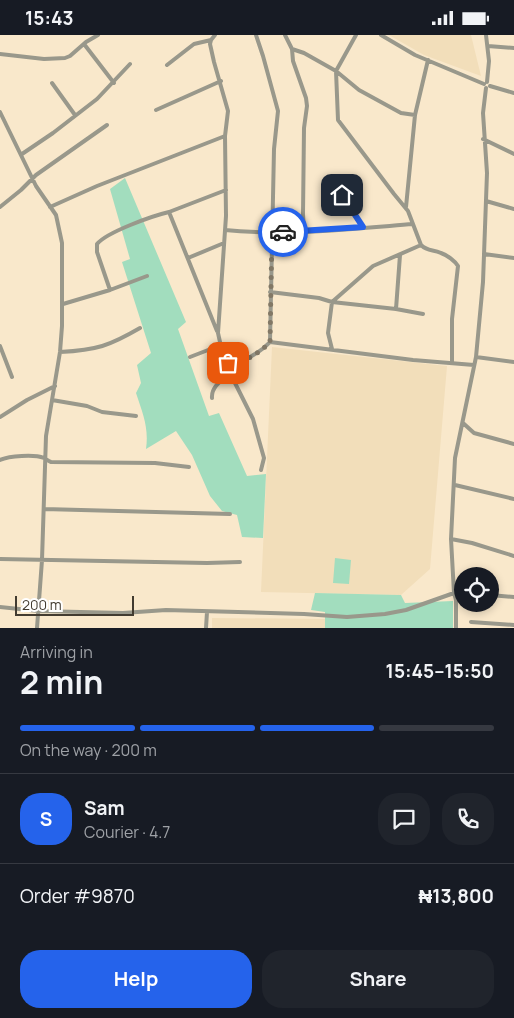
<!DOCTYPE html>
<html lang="en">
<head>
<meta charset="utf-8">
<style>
	body { margin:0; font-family:Manrope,sans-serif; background:#20242c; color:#f1f3f6; height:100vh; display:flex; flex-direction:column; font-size:19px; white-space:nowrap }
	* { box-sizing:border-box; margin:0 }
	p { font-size:16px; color:#9ea1a6 }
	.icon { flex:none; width:28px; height:28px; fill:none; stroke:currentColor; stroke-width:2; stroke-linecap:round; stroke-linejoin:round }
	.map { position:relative; height:593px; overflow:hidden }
	.drawer { display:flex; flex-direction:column; background:#171b24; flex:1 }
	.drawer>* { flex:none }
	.fabs { position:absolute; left:454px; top:532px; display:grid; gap:10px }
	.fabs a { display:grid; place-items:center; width:45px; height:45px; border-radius:50%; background:#171b24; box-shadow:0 2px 8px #0003; font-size:25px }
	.scale { position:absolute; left:15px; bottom:12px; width:119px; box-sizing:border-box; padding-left:5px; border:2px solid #423b30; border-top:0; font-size:14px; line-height:18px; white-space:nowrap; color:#423b30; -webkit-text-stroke:4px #fff; paint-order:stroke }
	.pin { position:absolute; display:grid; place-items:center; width:42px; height:42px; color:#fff; margin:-21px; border-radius:10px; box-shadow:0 2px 8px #0006 }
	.courier { position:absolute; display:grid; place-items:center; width:50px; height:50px; margin:-25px; border:4px solid #2563eb; border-radius:50%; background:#fff; color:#222; box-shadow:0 1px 6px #0007 }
	.head em { font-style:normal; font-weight:700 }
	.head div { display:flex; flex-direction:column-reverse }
	.head { display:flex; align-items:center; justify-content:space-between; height:85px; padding:0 20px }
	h1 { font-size:32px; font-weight:700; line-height:38px }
	.bar { display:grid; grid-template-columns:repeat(4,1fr); gap:8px 5px; align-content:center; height:60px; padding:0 20px }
	.bar i { height:6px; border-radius:4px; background:#363941 }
	.bar .selected { background:#2563eb }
	.bar p { grid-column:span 4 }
	.line { display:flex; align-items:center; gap:12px; padding:0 20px; border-top:1px solid #363941 }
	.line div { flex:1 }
	.round { display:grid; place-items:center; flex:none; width:52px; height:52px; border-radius:20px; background:#20242c }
	.button { display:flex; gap:10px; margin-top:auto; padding:10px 20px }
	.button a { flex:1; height:58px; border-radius:20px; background:#2563eb; color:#fff; font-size:20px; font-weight:700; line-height:58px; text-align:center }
	.button a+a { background:#20242c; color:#f1f3f6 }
	.status { display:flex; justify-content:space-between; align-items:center; height:35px; padding:0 25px; background:#171b24; direction:ltr }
	.status svg { height:14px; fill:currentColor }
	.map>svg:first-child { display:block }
</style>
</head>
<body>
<div class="status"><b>15:43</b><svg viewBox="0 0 49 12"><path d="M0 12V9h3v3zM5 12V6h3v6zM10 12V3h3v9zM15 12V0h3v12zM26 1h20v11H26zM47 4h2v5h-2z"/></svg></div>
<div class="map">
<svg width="514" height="593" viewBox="0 0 514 593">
	<rect width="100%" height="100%" fill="#f9e8cb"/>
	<!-- built -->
	<path fill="#f2deba" d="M389,0H471L481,41L424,20Z
		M272,312L447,331L430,534L401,560L261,557Z
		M212,583L326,584L325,593H212Z"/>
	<!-- green -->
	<path fill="#a2ddbe" d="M125,143L186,287L178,294L209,381L219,378L247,441L266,439L263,503L242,502L237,480L222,476L210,461L192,420L176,396L146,414C149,393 143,379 136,358L141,348L137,330L151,318L122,227L130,224L110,154Z
		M335,523L351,525L349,549L333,548Z
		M315,558L401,560L405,568L453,566V593H325V577L311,575Z"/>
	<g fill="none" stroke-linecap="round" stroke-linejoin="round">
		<!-- minor -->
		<path stroke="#99988b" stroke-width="4" d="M215,0L211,5L210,9L214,27L228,76L225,101L226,181L218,298L220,307L228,328L230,338L253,384L264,423L261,435
			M256,0L263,21L278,76L274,114L270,307
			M285,0L292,14L293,26L306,63L307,71L304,93L303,179L304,196
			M356,0L336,36L338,85L394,159L408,176L421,210C428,217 433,214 441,218C447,220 455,226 458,231L452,284V328
			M381,0L415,20L484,49
			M486,0L489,26L487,47
			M84,9L114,48
			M488,11L514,13
			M292,14L304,18L336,36L359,55L401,78L415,80
			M0,19L44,24L65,23L70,21L86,7L98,0
			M167,30L194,9L211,5
			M52,48L75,80
			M490,51L514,58
			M156,75L221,46
			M0,77L36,151L56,180L62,208V291L60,317L46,401L42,525L37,593
			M483,104L514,119
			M22,119L53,98L97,64L130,29
			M342,160L363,193
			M486,166L514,174
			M0,172L21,155L36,140L107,90
			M50,172L97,151L225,101
			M406,172L415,80L428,25
			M225,195C287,201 351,194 413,189
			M484,219L514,223
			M188,223L224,208
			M110,255L97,217V209C107,197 152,181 169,177
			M270,257L319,263L332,267L396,274L423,279
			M63,269L110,255L147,241
			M396,274L400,220
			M217,296L169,177L226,155
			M0,311L12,342
			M332,314L328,298L332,267L373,231L421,210
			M60,317C97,315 109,311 140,293
			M190,322L221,310
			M476,322L514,327
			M229,332C244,326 259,319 270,307L413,325L474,330
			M212,363C211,352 222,345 230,338
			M52,365L87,371L102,377L136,381
			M0,382L27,365L55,351
			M463,388L474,398L514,409
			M0,425C9,421 34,419 44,423C46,424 48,426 51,427L155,428L189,432
			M455,450L514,464
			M44,474L230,479
			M451,504L472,508L514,521
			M0,524L207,528L240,527
			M462,559L454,558L451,504L455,423L476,322L483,247L487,138L483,78L486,53
			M490,560L514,562
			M0,572L38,576L123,578L166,575L304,579L347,582L385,579L406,575L454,558L456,565V593
			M471,587L514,590
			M206,593L207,577"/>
	</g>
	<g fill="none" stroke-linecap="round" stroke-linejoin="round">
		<!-- done -->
		<path stroke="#827866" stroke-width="5" stroke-dasharray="0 9" d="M228,328L229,332C244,326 259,319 270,307L272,197H283"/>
		<!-- route -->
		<path stroke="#2563eb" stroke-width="6" d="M283,197L363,192L342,160"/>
	</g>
</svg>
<div class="fabs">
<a><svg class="icon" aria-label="locate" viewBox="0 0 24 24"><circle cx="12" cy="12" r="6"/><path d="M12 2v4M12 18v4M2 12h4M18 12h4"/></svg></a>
</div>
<div class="scale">200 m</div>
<div class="pin" style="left:228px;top:328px;background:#ea580c"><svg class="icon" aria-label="bag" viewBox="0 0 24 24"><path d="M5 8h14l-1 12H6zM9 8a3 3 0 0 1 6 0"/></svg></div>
<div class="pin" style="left:342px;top:160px;background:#1f2937"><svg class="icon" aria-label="home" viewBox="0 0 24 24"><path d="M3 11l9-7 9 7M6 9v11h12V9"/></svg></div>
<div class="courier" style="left:283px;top:197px"><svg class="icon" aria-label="car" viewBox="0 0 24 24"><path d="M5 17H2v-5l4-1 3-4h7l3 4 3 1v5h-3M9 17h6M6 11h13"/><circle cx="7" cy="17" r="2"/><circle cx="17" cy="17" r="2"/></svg></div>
</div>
<section class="drawer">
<div class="head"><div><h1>2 min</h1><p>Arriving in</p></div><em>15:45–15:50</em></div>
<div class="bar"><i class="selected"></i><i class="selected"></i><i class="selected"></i><i></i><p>On the way · 200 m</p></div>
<div class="line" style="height:90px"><b class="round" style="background:#2563eb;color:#fff">S</b><div><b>Sam</b><p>Courier · 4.7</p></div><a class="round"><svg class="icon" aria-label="chat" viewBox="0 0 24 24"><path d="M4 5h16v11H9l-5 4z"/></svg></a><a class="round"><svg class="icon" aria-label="phone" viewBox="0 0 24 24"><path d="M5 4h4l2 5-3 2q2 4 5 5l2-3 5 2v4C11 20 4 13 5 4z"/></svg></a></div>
<div class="line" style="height:65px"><div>Order #9870</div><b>₦13,800</b></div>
<div class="button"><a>Help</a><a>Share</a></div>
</section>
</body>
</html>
